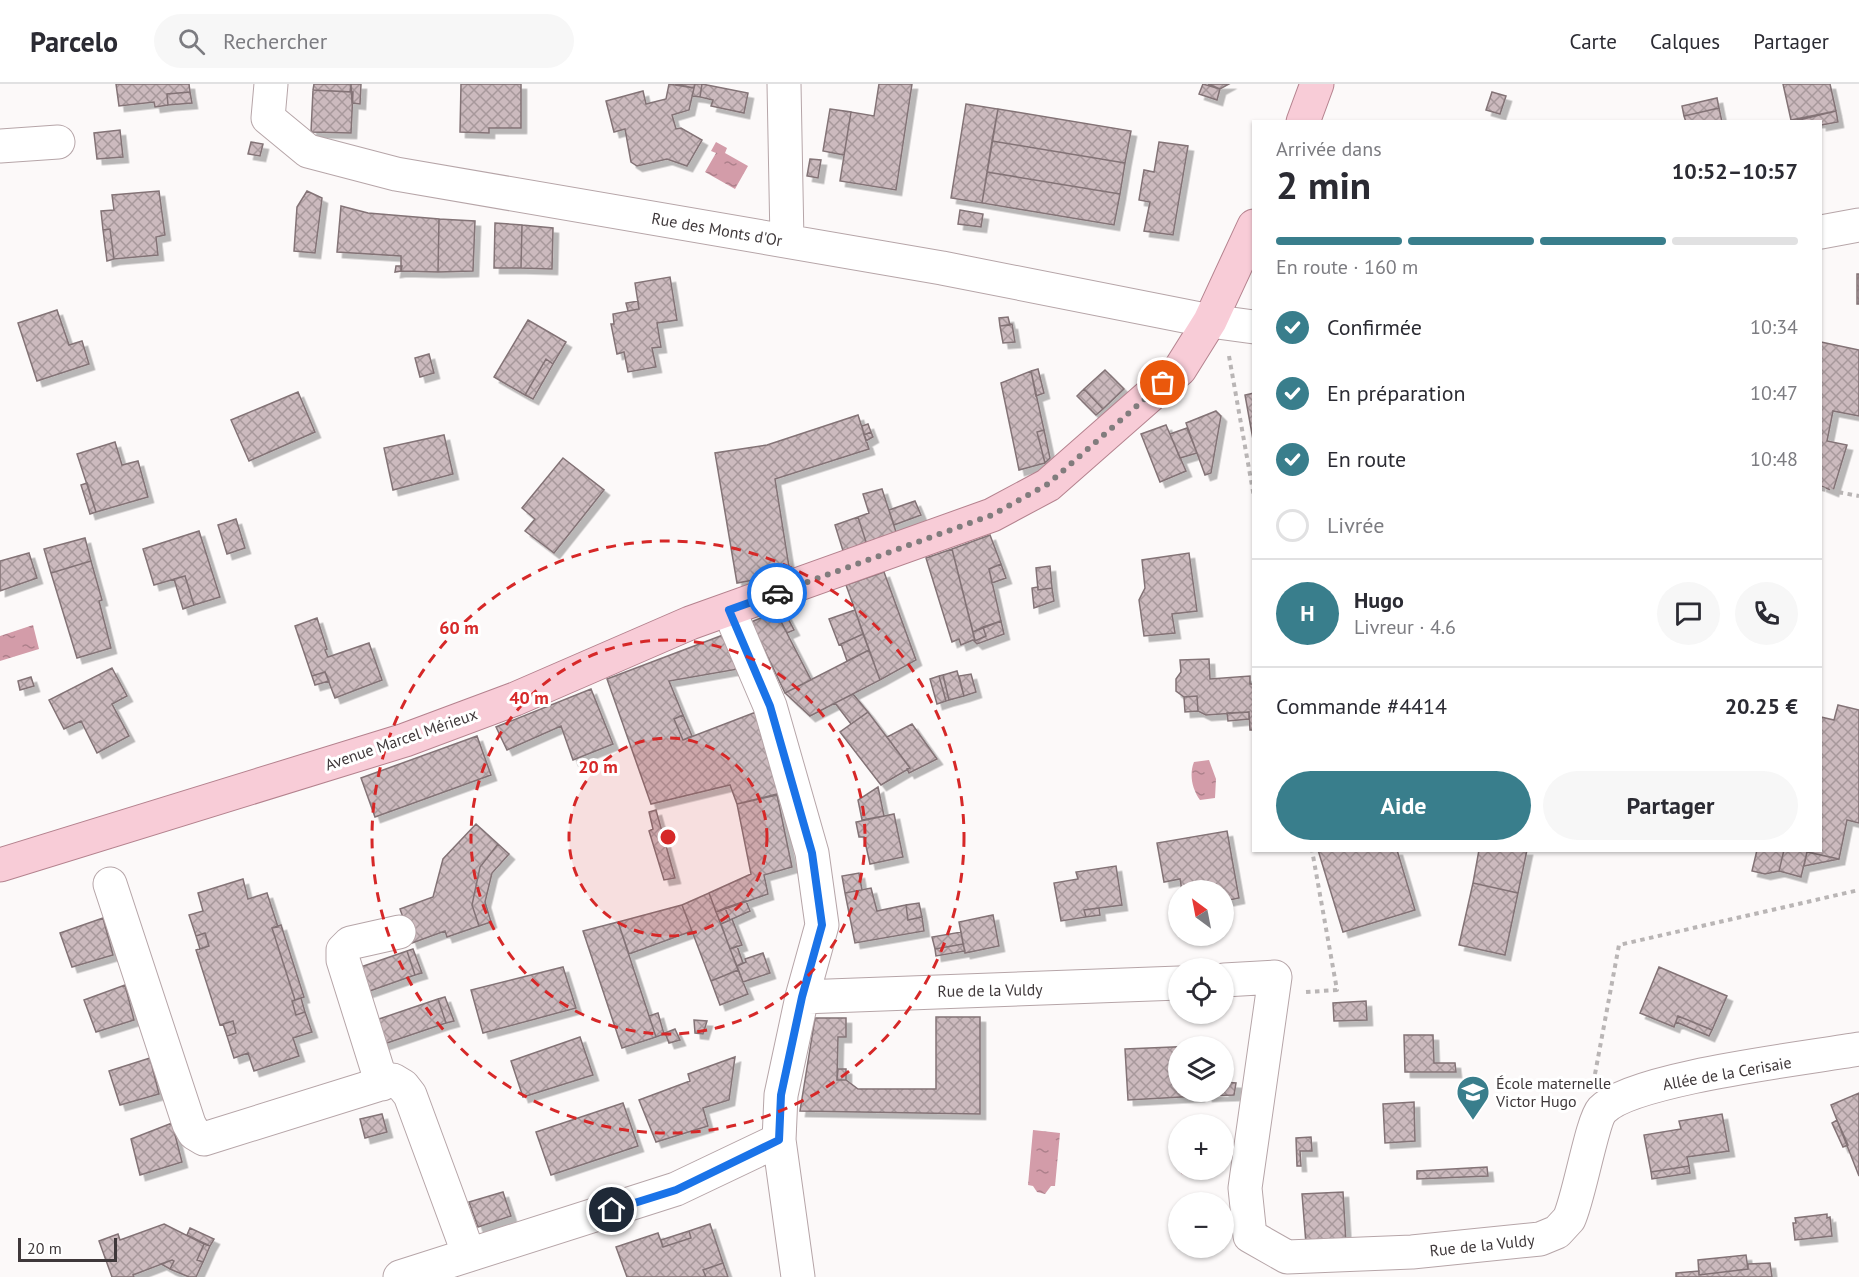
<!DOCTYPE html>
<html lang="fr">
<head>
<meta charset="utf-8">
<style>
	body { margin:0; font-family:"PT Sans",sans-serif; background:#f7f7f7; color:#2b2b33; height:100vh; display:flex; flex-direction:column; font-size:22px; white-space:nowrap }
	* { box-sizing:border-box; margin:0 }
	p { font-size:20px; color:#7c7c81 }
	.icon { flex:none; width:33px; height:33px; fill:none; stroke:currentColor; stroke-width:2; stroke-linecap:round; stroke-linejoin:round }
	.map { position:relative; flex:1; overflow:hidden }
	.sheet { position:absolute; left:1252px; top:36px; width:570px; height:732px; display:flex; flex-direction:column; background:#fff; border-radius:0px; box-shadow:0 2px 4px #0004 }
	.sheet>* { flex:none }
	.needle { width:39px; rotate:328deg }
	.controls { position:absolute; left:1168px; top:796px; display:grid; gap:12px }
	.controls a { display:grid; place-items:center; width:66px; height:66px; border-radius:50%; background:#fff; box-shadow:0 2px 4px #0004; font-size:30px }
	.scale { position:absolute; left:18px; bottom:15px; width:99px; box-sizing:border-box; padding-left:6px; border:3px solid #3f383a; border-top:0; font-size:16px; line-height:21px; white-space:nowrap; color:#3f383a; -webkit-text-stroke:4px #fff; paint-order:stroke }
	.pin { position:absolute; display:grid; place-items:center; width:51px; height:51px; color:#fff; margin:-26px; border:3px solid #fff; border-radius:50%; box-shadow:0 2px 6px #0007 }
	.courier { position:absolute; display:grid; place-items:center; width:60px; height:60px; margin:-30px; border:4px solid #1a73e8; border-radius:50%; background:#fff; color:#222; box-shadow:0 2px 8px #0007 }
	.headline em { font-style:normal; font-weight:800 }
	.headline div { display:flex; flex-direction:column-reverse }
	.headline { display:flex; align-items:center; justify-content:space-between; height:102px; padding:0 24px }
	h1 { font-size:39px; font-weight:800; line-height:45px }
	.bar { display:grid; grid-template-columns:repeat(4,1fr); gap:9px 6px; align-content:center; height:72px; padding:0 24px }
	.bar i { height:8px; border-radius:4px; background:#e1e1e2 }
	.bar .current { background:#397e8c }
	.bar p { grid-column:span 4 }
	.line { display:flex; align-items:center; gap:15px; padding:0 24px; border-top:2px solid #e1e1e2 }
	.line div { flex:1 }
	.round { display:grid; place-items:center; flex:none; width:63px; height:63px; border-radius:32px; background:#f7f7f7 }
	ol { padding:0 24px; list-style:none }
	li { display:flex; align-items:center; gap:18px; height:66px }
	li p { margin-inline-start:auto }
	li .icon { padding:6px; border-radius:50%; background:#397e8c; color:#fff; stroke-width:4 }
	li:last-child { color:#7c7c81 }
	li i { width:33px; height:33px; border:3px solid #e1e1e2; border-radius:50% }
	.button { display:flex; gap:12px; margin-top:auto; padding:12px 24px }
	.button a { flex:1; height:69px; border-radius:36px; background:#397e8c; color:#fff; font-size:24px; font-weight:800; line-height:69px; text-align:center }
	.button a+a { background:#f7f7f7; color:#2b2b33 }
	header { display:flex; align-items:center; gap:36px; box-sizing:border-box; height:84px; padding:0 30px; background:#fff; border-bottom:2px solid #e1e1e2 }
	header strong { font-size:28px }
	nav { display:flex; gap:33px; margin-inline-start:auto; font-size:21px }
	.search { width:420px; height:54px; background:#f7f7f7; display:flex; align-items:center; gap:15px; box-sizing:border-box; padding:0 21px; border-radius:33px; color:#7c7c81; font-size:22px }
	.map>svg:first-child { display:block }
</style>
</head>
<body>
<header>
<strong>Parcelo</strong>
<div class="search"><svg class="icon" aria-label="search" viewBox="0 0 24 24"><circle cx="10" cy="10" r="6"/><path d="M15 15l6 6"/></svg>Rechercher</div>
<nav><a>Carte</a><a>Calques</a><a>Partager</a></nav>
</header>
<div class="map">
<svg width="1859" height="1193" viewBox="0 0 1859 1193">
	<defs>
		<pattern id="water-ripples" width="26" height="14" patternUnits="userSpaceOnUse" patternTransform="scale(1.5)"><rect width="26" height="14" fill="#d39ca9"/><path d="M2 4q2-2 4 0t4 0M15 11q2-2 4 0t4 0" fill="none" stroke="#ad808b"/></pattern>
		<pattern id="building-cross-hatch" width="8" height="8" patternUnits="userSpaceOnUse" patternTransform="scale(1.5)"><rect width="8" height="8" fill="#ccbabe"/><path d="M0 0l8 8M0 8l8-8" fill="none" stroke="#a7989b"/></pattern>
		<filter id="shadow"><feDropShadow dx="5.5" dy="5.5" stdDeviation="0" flood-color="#0004"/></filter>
	</defs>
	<rect width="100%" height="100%" fill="#fcf9f9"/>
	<!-- water -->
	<path fill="url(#water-ripples)" d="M716,58L727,64L725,69L748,82L735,105L705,88L716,69L711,67Z
		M33,541L39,565L0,577V552Z
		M1209,676L1216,695L1215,714L1200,716C1192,705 1189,690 1194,678Z
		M1033,1046L1060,1049L1055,1102H1051L1045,1110L1037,1108L1033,1102L1028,1101Z
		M1182,1086H1206L1204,1094L1181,1090Z"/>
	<!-- building -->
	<path fill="url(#building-cross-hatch)" stroke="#837376" stroke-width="1.5" filter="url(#shadow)" d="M116,0H189L190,8L167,10L168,21L155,23L154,18L119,22Z
		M314,0H351L350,8L313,6Z
		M351,0H361L360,20L352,19Z
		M461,0H521V44H489V49L460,48Z
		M669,0L694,4L689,26L672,31L676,45L681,44L702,56L687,82L667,75L637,82L631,78L625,45L614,48L606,17L643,7L646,20L666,15Z
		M675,0H695L694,4Z
		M695,0H702L700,13L692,12Z
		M702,0L748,9L744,29L711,22L713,16L700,13Z
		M879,0H912L896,106L840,97L851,28L874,32Z
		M1203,0L1220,5L1217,16L1199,10Z
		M1208,0H1229L1220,5Z
		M1783,0H1830L1836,27L1791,36Z
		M313,6L353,8L351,49L311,48Z
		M190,8L192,19L168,21L167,10Z
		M1492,8L1506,12L1500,30L1486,26Z
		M1717,14L1719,24L1684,32L1682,22Z
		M966,20L998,25L982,119L951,114Z
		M1719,24L1722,38H1686L1684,32Z
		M830,25L851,28L844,71L823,67Z
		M998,25L1131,47L1125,79L992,57Z
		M1836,27L1838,38L1821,41V38H1791Z
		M120,46L123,73L97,75L94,49Z
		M992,57L1125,79L1120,110L987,88Z
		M251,58L263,60L260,72L248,70Z
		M1159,58L1188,62L1173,151L1144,147L1150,118L1139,116L1144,86L1154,88Z
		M810,75L821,76L818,94L807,92Z
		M987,88L1120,110L1114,141L982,119Z
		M159,107L165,151L156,153L158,171L114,175L110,145L103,146L101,127L114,126L112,111Z
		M307,107L322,114L315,169L294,167L297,123Z
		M341,122L368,129L439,135L438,188L401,187V172L337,168Z
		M960,126L983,130L981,143L958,140Z
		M439,135L475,137L473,187L438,188Z
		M495,139L522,141L521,184H494Z
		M522,141L553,144L552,185L521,184Z
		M110,145L114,175L107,177L103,146Z
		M396,182H402L401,187L395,188Z
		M1857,190H1859V220H1857Z
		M670,193L677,236L657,239L661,263L652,264L656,283L628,288L624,268L617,270L611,240H614L613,230L639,225L635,199Z
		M638,217L639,225L628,227L626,219Z
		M57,226L69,261L82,257L89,280L37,297L18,239Z
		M1008,233L1010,241L1000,242L999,234Z
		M528,236L566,258L553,280L546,275L525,311L494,293Z
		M1012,240L1015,258L1003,259L1000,242Z
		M1821,258L1859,266V332L1833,327L1827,357L1847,361L1833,407L1821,402Z
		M429,270L434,289L420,293L415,274Z
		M546,275L553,280L533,315L525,311Z
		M1038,285L1044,309L1036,312L1031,287Z
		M1105,286L1124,305L1103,325L1084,305Z
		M1031,287L1044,346L1037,348L1045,379L1019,386L1001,299Z
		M1084,305L1103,325L1096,331L1077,312Z
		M298,308L315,348L249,377L231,336Z
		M1254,309V361L1245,311Z
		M1216,327L1221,332L1211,389L1205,391L1186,339Z
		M858,331L869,365L775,395L790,489L737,499L715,369L767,361Z
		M868,340L871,348L864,351L862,342Z
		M1166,341L1186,387L1160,398L1141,350Z
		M1187,344L1197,369L1180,374L1170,350Z
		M1044,346L1050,374L1045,379L1037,348Z
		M871,348L873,353L866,357L864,351Z
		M444,351L453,390L393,406L384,364Z
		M115,358L122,381L138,377L148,413L96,428L77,370Z
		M563,374L604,406L554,469L525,447L535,435L522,424Z
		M87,399L96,428L90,430L81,401Z
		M882,405L897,451L867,461L858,433L869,429L863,410Z
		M915,417L921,431L894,441L889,426Z
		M858,433L867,461L844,470L835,441Z
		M236,435L245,464L227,470L218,441Z
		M199,447L220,513L194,521L185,492L154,501L143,465Z
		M990,451L1001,480L989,485L1001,537L973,548L952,465Z
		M85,454L91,477L51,489L44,465Z
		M952,465L975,557L986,552L983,543L1001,537L1004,550L977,560L973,556L961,561L959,555L952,558L926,474Z
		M29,469L37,494L0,507V477Z
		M1189,469L1197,527L1172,530L1175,549L1144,552L1139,516L1145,504L1142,476Z
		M91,477L102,516L99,517L111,564L77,574L51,489Z
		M1001,480L1006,494L992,499L989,485Z
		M1050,482L1052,504L1038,506L1036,484Z
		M884,488L916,576L880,596L846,501Z
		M185,492L194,521L183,525L174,495Z
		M1038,503V506L1052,504L1054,517L1034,524L1032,504Z
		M783,525L794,546L787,549L776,528Z
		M855,526L863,550L839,561L829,535Z
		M776,528L811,596L785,609L751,538Z
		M317,534L327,565L325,566L328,573L369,559L382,596L335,614L325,588L312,592L295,542Z
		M983,543L986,552L975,557L973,548Z
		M863,550L869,566L847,577L841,560Z
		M723,551L738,585L669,597L683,631L674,635L683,656L756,628L781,709L737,720L730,701L651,720L607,595Z
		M869,566L880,596L810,632L785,609Z
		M1209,575L1210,595L1250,592V600H1254V646H1250L1249,628L1206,631L1198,627L1197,612L1184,613L1176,607V595L1181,588L1180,576Z
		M112,584L127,612L112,620L129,652L97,669L81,637L64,645L49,616Z
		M957,587L964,612L949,616L943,591Z
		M325,588L329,597L315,601L312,592Z
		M971,590L976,608L964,612L959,592Z
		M943,591L949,616L946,617L939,592Z
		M939,592L946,617L937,620L930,595Z
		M31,593L34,602L20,606L18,597Z
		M591,605L613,660L573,676L561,642L507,666L496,643Z
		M853,610L868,628L851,640L835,619Z
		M1197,612L1198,627L1185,628L1184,613Z
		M1838,621L1859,626V739L1847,736L1839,775L1807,768L1801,793L1779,787L1784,766H1821V633L1834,636Z
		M868,628L910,684L881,701L840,648Z
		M1249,628V635L1228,637L1227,629Z
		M683,631L692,652L683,656L674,635Z
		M912,640L937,675L909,689L907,685L910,684L887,653Z
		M477,652L491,691L375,733L361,694Z
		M878,703L884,732L862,736L858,716Z
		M777,711L792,783L764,791L768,810L716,828L709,809L751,790L737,720Z
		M656,726L675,794L664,796L649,747L653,745L649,728Z
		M894,730L903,773L870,780L864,753H859L856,738Z
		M476,740L498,760L480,783L472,821L479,842L447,853L445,847L412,859L400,825L433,813L443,775Z
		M1227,747L1239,814L1224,817V807H1182L1180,795L1164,798L1157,759Z
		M498,760L509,770L492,789L485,818L491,838L479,842L472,821L480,783Z
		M1318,766H1397L1415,826L1343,848Z
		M1479,766H1527L1518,809L1473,799Z
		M1757,766H1784L1779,787L1765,790L1752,787Z
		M1807,768L1839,775L1804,782Z
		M1116,782L1122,821L1084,826L1086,833L1061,837L1054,799L1078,795L1076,788Z
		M859,789L862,806L845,809L842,792Z
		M243,795L248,815L267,809L278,843L272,844L295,916L292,917L296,931L305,928L312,948L293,954L299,972L254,987L248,969L234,974L227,952L236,949L233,937L220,941L196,866L209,862L205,849L196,852L189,831L203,827L198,809Z
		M1473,799L1518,809L1505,871L1459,861Z
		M871,804L877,827L906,821L908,836L922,833L924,847L855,859L845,809Z
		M709,809L738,886L711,897L682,821Z
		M746,817L750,827L730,836L725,824Z
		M919,819L922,833L908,836L906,821Z
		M682,821L692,847L629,870L618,838Z
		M725,824L730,836L721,840L716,828Z
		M1099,824L1100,831L1086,833L1084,826Z
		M993,831L999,862L965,869L959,838Z
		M103,834L113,871L72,883L60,849Z
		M732,835L742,861L730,865L721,840Z
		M618,838L656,953L622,964L583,847Z
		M281,841L304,913L295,916L272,844Z
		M961,848L963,860L935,865L932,853Z
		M205,849L209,862L200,865L196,852Z
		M963,860L965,867L936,872L935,865Z
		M737,862L743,879L737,882L730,865Z
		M413,865L422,889L415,891L407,867Z
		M407,867L415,891L364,909L355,885Z
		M763,869L770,889L743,898L737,882L746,878L745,875Z
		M563,883L576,924L483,949L471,906Z
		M1659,883L1727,912L1712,946L1678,932L1674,943L1640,929Z
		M738,886L748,910L720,921L711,897Z
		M125,901L134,936L96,948L84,916Z
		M445,913L454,937L446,939L438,915Z
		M301,914L305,928L296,931L292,917Z
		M438,915L446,939L381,961L373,937Z
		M1366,917L1367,936L1334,937L1333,919Z
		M658,929L664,950L656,953L649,932Z
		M1678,932L1712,946L1709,952L1676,938Z
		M936,933H980V1030L800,1027L815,934H846V953H838L837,996H846L858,1005H936Z
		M694,936L707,937L703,950L695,949Z
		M233,937L236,949L227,952L223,940Z
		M675,945L680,956L669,959L665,949Z
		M1404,951H1433L1434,979H1455L1456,988H1405Z
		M580,953L593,991L523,1013L511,977Z
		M1197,962L1179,963V1008H1199V1012L1128,1016L1125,965Z
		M735,973L729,1016L703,1024L708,1042L656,1058L639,1016L690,997L688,990Z
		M150,974L159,1010L120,1021L109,987Z
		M838,985H846V996H837Z
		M1224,998L1236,999L1234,1011L1207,1012V1008H1224Z
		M1859,1009V1092L1831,1021Z
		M1414,1018L1415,1057L1385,1059L1383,1020Z
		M623,1019L638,1062L551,1091L536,1048Z
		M382,1030L387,1048L365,1054L360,1035Z
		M1722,1030L1729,1067L1687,1073L1689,1082L1651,1088L1644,1051L1681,1045L1679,1037Z
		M1837,1036L1848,1061L1843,1063L1832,1039Z
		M172,1039L182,1078L140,1091L131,1055Z
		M1311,1053L1312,1067H1300L1301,1082H1297L1296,1054Z
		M1689,1082L1690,1089L1652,1095L1651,1088Z
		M1487,1083L1488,1092L1417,1095V1087Z
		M503,1108L511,1132L478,1143L469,1118Z
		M1343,1108L1346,1159L1306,1160L1302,1110Z
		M1827,1130V1134L1830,1133L1832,1152L1795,1156L1793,1139H1796L1795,1134Z
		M164,1140L204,1160L197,1176L203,1178L196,1193H189L170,1185L174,1177L172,1176L133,1191L134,1193H112L99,1157L118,1150L120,1156Z
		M710,1140L723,1179L703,1186L706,1193H627L616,1163L658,1149L663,1163L691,1154L689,1147Z
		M190,1144L214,1155L210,1162L187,1151Z
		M689,1147L691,1154L663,1163L661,1156Z
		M204,1160L210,1162L203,1178L197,1176Z
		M1746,1171L1748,1185L1699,1191L1698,1176Z
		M172,1176L174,1177L170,1185L161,1180Z
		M723,1179L728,1193H706L703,1186Z
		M1770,1179L1772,1193H1676V1189L1699,1187V1191L1748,1185V1180Z"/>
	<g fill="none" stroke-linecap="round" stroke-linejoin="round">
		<!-- minor casing -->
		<g stroke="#b6a5a8" stroke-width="35">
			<path id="minor" d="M271,0L268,34L308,67L396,90L942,184L1210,237L1254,243
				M784,0L787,157
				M0,62L58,58
				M1821,148L1859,141
				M729,526L770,622L812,769L822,841L802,913L781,1011L779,1056L798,1193
				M110,800L189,1040L194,1049L204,1055L393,996L403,1002L410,1011L469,1171
				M1224,896L1275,893L1245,1104L1250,1152L1287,1173L1412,1168L1540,1155L1557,1148L1569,1135C1579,1114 1592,1037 1602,1026C1632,994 1808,974 1859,965
				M802,913L1179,899
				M382,1000L343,876V866L350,859L399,848
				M400,1193L676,1105L779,1056"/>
		</g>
		<!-- major casing -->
		<g stroke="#b4828e" stroke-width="35">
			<path id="major" d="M1303,38L1317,0
				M0,781L405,656L515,615L690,539L992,431L1048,401L1180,285L1210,237L1254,142"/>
		</g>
		<!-- path -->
		<path stroke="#b9b5b5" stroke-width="4" stroke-dasharray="4.5 4.5" stroke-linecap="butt" d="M1229,272L1254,413
			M1821,405L1859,412
			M1306,908L1337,906L1312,766
			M1595,990L1619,861L1859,806"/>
		<!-- minor -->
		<use href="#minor" stroke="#fff" stroke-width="33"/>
		<!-- major -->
		<use href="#major" stroke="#f8ccd7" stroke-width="33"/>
	</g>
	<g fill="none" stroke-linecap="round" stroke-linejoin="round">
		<!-- done -->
		<path stroke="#817c7d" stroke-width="6" stroke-dasharray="0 10.8" d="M777,509L992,431L1048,400L1163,299"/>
		<!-- route -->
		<path stroke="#1a73e8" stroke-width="8" d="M612,1126L676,1106L779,1056L781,1011L802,913L822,841L812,769L770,622L729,526L777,509"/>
	</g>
	<!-- distance rings -->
	<circle cx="668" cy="753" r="99" fill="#d62828" fill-opacity=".12"/>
	<g fill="none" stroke="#d62828" stroke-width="3" stroke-dasharray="10 8">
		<circle cx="668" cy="753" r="99"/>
		<circle cx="668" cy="753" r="197"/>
		<circle cx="668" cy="753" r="296"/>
	</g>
	<!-- icons -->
	<defs>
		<g id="school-pin" transform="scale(1.725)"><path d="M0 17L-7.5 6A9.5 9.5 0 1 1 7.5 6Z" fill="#397e8c" stroke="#fff"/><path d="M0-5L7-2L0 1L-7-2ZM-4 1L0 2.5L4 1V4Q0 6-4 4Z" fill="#fff"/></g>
	</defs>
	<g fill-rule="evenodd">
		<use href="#school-pin" x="1473" y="1008"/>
	</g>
	<g text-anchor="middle" stroke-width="6" stroke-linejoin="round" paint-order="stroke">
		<!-- street labels -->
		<g font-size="16" fill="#3f383a" stroke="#fff">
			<text transform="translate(717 145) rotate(10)" y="6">Rue des Monts d'Or</text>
			<text transform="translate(401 655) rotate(-19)" y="6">Avenue Marcel Mérieux</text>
			<text transform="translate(990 906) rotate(-1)" y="6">Rue de la Vuldy</text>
			<text transform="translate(1727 989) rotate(-10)" y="6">Allée de la Cerisaie</text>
			<text transform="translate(1482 1161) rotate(-6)" y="6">Rue de la Vuldy</text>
		</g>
		<!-- poi labels -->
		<g font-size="16" fill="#3f383a" stroke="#fff" text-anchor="start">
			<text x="1496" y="1005">École maternelle<tspan x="1496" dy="18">Victor Hugo</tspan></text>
		</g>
	</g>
	<circle cx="668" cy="753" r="9" fill="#d62828" stroke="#fff" stroke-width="3"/>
	<g font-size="18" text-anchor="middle" font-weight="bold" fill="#d62828" stroke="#fff" stroke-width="6" stroke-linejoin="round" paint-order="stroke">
		<text x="459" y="550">60 m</text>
		<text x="529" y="620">40 m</text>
		<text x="598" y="689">20 m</text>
	</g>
</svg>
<div class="controls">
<a><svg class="needle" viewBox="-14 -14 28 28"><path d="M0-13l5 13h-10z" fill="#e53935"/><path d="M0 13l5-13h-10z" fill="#7c7c81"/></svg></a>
<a><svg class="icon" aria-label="locate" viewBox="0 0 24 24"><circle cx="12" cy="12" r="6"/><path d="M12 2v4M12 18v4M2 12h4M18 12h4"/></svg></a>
<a><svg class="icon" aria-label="layers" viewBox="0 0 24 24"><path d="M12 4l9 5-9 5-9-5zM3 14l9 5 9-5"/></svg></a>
<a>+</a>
<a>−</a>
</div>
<div class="scale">20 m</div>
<div class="pin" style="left:1163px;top:299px;background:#ea580c"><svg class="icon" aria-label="bag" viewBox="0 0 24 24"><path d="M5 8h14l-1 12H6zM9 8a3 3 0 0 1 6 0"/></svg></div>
<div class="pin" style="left:612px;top:1126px;background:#1f2937"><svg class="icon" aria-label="home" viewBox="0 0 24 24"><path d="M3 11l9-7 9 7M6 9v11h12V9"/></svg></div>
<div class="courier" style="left:777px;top:509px"><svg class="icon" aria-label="car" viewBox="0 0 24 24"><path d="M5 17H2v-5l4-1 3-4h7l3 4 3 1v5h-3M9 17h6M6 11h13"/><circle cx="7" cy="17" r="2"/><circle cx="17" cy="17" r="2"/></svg></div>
<section class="sheet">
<div class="headline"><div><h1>2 min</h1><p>Arrivée dans</p></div><em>10:52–10:57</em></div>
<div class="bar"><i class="current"></i><i class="current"></i><i class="current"></i><i></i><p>En route · 160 m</p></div>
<ol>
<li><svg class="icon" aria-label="check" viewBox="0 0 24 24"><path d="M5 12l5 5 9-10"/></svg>Confirmée<p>10:34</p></li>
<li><svg class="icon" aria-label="check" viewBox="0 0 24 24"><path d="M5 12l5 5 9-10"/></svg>En préparation<p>10:47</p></li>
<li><svg class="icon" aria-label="check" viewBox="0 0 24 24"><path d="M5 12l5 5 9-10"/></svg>En route<p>10:48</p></li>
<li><i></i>Livrée</li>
</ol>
<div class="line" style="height:108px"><b class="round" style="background:#397e8c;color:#fff">H</b><div><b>Hugo</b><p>Livreur · 4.6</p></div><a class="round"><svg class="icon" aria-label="chat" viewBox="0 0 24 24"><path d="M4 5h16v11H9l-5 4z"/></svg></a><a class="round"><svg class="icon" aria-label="phone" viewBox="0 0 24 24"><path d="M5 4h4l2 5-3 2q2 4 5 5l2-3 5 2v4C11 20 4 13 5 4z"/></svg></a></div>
<div class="line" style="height:78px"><div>Commande #4414</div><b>20.25 €</b></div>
<div class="button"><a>Aide</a><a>Partager</a></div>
</section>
</div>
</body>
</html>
